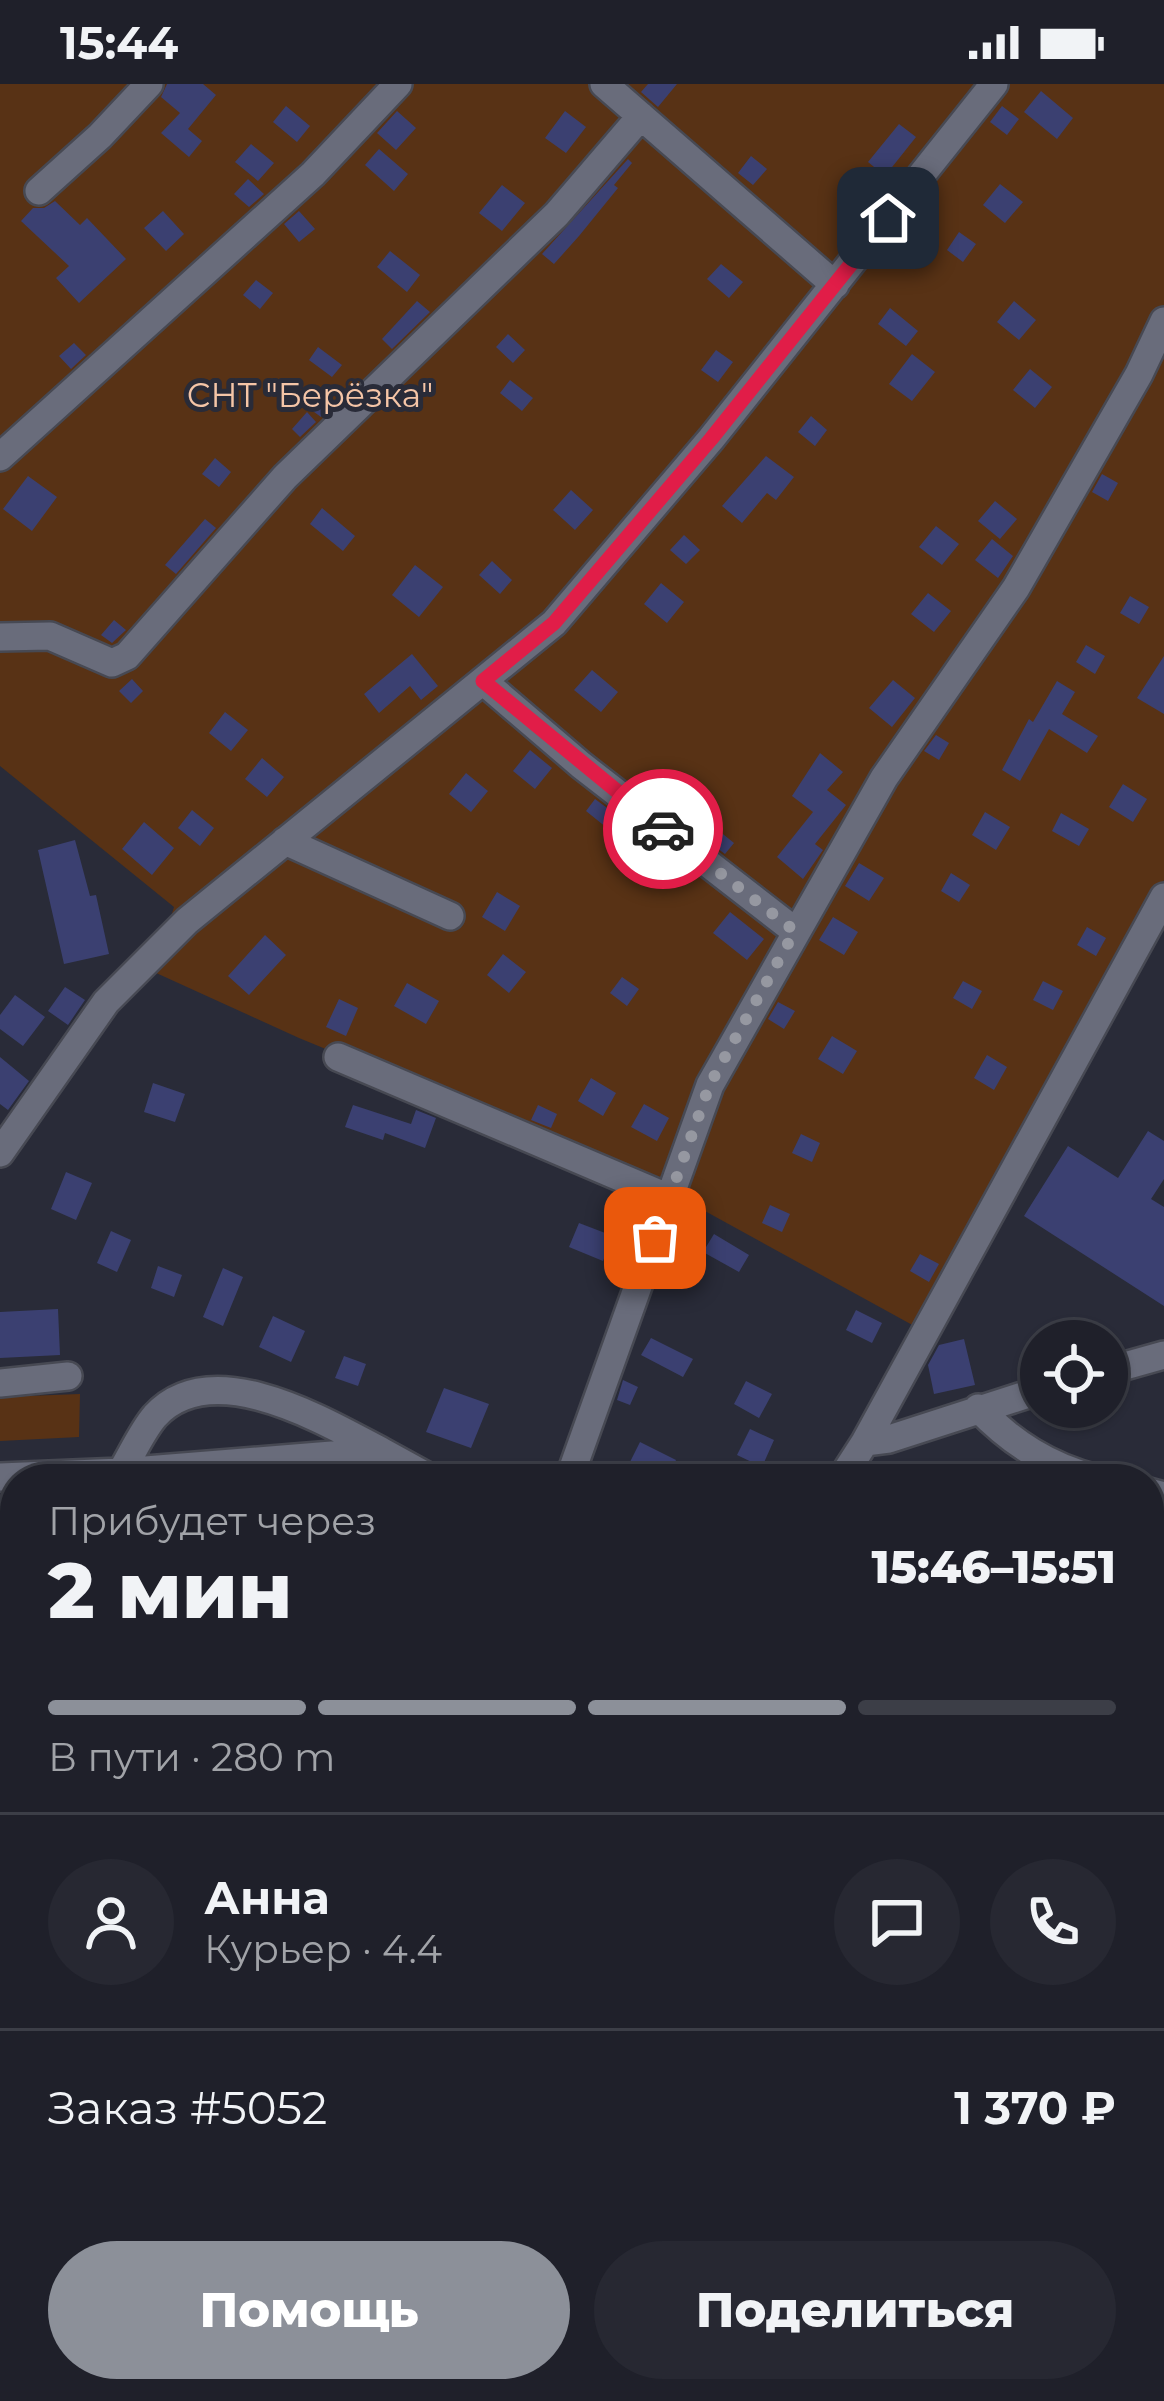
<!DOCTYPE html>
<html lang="ru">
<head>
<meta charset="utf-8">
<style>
	body { margin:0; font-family:Montserrat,sans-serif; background:#272832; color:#f1f3f6; height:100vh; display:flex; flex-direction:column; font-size:45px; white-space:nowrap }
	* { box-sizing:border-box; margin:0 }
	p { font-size:39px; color:#a1a3a8 }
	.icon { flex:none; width:66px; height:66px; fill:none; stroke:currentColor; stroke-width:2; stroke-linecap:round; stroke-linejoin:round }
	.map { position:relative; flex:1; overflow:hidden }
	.details { position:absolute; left:0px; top:1380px; width:1164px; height:939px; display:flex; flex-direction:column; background:#1f202a; border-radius:48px 48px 0 0; box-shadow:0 3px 9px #0004,0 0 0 3px #3c3e47 }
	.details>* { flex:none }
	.buttons { position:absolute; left:1020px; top:1236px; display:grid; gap:24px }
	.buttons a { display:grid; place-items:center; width:108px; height:108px; border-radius:50%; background:#1f202a; box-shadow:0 3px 9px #0004,0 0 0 3px #3c3e47; font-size:60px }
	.pin { position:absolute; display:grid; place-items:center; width:102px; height:102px; color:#fff; margin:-51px; border-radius:24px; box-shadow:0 6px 18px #0006 }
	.courier { position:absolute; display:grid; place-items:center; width:120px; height:120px; margin:-60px; border:9px solid #e11d48; border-radius:50%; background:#fff; color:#222; box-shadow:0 3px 15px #0007 }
	.headline em { font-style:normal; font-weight:800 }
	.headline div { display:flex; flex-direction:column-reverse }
	.headline { display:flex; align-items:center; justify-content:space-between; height:204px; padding:0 48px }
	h1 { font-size:78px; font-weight:800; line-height:90px }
	.bar { display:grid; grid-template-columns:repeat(4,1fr); gap:18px 12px; align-content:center; height:144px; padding:0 48px }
	.bar i { height:15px; border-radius:9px; background:#3c3e47 }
	.bar .selected { background:#8c9099 }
	.bar p { grid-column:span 4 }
	.line { display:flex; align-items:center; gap:30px; padding:0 48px; border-top:3px solid #3c3e47 }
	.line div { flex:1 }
	.round { display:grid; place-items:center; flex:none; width:126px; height:126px; border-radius:63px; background:#272832 }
	.cta { display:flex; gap:24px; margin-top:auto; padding:24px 48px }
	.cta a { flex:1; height:138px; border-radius:72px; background:#8c9099; color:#fff; font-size:48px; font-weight:800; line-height:138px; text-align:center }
	.cta a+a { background:#272832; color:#f1f3f6 }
	.status { display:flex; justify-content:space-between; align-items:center; height:84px; padding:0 60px; background:#1f202a; direction:ltr }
	.status svg { height:33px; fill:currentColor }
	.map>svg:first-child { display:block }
</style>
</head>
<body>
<div class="status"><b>15:44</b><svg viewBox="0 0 49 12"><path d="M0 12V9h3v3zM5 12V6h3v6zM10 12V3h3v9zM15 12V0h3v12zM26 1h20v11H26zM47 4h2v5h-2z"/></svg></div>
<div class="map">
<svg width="1164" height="2317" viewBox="0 0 1164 2317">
	<rect width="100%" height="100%" fill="#292b38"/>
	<!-- green -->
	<path fill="#583215" d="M0,0H1164V796L916,1243L663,1104L299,954L154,888L174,823L0,682Z
		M80,1310L79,1353L0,1357V1313Z
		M1149,1703L1164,1711V2317H709L719,2304H1149Z
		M15,1950V2002L0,2003V1951Z"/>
	<!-- building -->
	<path fill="#3b4071" d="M167,0H203L216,11L188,45L202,57L189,73L161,49L180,29L161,13Z
		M648,0H677L658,23L641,8Z
		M1041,7L1073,34L1057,55L1024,28Z
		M286,22L310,42L297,58L273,38Z
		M1002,22L1019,35L1007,51L990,38Z
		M397,27L416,44L396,66L377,49Z
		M565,27L586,43L566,69L545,54Z
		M899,40L916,53L885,92L868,78Z
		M251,60L274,79L258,97L235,78Z
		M379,65L408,90L394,107L365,81Z
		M751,72L767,85L753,101L738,89Z
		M628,75L632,79L614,101L618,104L579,152L554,180L542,170Z
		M248,95L264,110L249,123L234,110Z
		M1000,100L1023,118L1005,139L983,121Z
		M502,101L525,119L502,147L479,129Z
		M55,117L80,141L87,134L126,175L79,219L56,194L69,182L21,137L33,124H44Z
		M163,127L184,150L166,167L144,144Z
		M299,127L315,145L299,158L284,140Z
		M915,128L927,138L904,166L892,156Z
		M959,148L976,160L963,178L947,166Z
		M390,167L420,191L407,208L377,183Z
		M721,180L743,198L729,214L707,195Z
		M256,196L273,209L260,225L243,211Z
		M417,217L430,228L392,265L382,255Z
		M1014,217L1036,236L1019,256L997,238Z
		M890,224L918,247L906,262L878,240Z
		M508,250L525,266L513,279L496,263Z
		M74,259L86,271L71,285L59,272Z
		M318,263L342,281L332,293L309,276Z
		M716,266L733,278L718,298L701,286Z
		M912,270L935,288L912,317L889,300Z
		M1030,285L1052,303L1035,324L1013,306Z
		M510,296L533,314L522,327L500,309Z
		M312,301L333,317L321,333L299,317Z
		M307,328L316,338L300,353L292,345Z
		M811,332L827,346L815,362L798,348Z
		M766,372L794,393L776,416L767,409L742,439L722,422Z
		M215,374L231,388L219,403L202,390Z
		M1102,390L1118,399L1108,417L1092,408Z
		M28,392L57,413L32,447L3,425Z
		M571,406L593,426L575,446L553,426Z
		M995,417L1017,435L1000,455L978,437Z
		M322,424L355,452L343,467L310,440Z
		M205,435L216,444L176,490L165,481Z
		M936,442L959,460L942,481L919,463Z
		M684,451L700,466L686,480L670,466Z
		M992,455L1013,472L998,494L975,476Z
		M492,477L512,496L500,510L479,491Z
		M415,481L443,503L419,533L392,511Z
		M661,499L684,518L667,539L644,520Z
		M928,509L951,527L934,548L911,530Z
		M1130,512L1149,523L1139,540L1120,529Z
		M114,536L126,546L112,559L101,551Z
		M1086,561L1105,572L1095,590L1076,578Z
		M412,570L438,602L421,616L410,602L379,629L364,610Z
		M1164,572V630L1137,614Z
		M592,586L618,608L601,628L574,606Z
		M132,595L143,607L131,619L119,607Z
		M893,596L915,614L892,643L869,624Z
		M1057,597L1075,608L1062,630L1098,652L1087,669L1049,645L1020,697L1002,686L1029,635L1033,638Z
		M225,628L248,646L231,667L209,649Z
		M936,651L949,659L939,676L924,667Z
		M530,666L552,684L535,705L513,687Z
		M820,669L843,688L827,706L846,721L815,760L823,766L803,795L777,773L813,728L792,712Z
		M262,674L284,693L267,713L245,695Z
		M466,689L488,707L471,728L449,710Z
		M686,696L714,720L701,736L673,711Z
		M1123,700L1147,715L1133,738L1109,723Z
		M595,715L622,735L612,748L586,727Z
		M192,726L214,744L200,762L178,744Z
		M985,728L1010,743L996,766L972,751Z
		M1061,729L1089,745L1079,762L1052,747Z
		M144,738L174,764L152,791L122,765Z
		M718,746L734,759L725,770L709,758Z
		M75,756L90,812L96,811L109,870L64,880L38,766Z
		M859,779L884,794L869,817L845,802Z
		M951,789L970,801L959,818L941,807Z
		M497,808L520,822L505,847L482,833Z
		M730,828L764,855L747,876L713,849Z
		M833,833L858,848L844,871L819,856Z
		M1087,843L1106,854L1096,872L1077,861Z
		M265,851L286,871L249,911L228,892Z
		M503,870L526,888L509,909L487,891Z
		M622,893L639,905L627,922L610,909Z
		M963,897L982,907L972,925L953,914Z
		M1043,897L1063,907L1053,926L1033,916Z
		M407,899L439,917L426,940L394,922Z
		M65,903L85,916L68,941L48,927Z
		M15,911L45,933L23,962L0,945V931Z
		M339,915L358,924L346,952L326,943Z
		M778,918L795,927L784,945L768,935Z
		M832,952L857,967L843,990L818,975Z
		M987,971L1007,983L994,1006L974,994Z
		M0,973L29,997L8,1026L0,1020Z
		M591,994L616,1009L603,1032L578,1017Z
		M153,999L185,1010L175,1038L144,1028Z
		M644,1020L669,1034L657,1057L631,1043Z
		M353,1021L411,1040L416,1026L436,1034L425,1064L385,1049L383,1056L345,1043Z
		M538,1021L557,1030L551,1044L531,1036Z
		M1148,1047L1164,1057V1095L1151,1115L1164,1123V1222L1024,1132L1068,1062L1118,1094Z
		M801,1050L820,1059L812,1078L792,1069Z
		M66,1088L92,1099L76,1136L51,1125Z
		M770,1121L790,1130L782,1148L762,1139Z
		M579,1139L613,1152L603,1177L569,1163Z
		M111,1147L131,1156L117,1188L97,1179Z
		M714,1150L749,1171L739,1188L703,1168Z
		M920,1170L939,1180L929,1198L910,1187Z
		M158,1182L182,1191L174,1213L151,1204Z
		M223,1184L243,1193L223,1242L203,1233Z
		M58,1225L60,1271L0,1274V1228Z
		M856,1226L882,1239L872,1259L846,1246Z
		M273,1232L305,1247L291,1278L259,1263Z
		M651,1254L693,1275L683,1293L641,1271Z
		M964,1255L975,1301L934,1310L928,1281L939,1261Z
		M344,1272L366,1280L358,1302L335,1294Z
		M623,1296L638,1303L630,1321L617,1316Z
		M746,1297L772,1310L759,1334L734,1320Z
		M444,1304L489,1320L471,1364L426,1348Z
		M750,1345L774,1356L762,1383L737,1371Z
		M640,1358L676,1376L667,1395H634L624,1390Z
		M1164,1449V1492L1149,1496V1454Z
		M15,1600V1804L0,1805V1602Z
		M1164,2041V2061L1149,2070V2050Z
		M15,2119V2149L0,2150V2120Z
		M15,2245V2283L0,2284V2246Z"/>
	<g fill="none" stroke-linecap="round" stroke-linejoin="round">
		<!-- minor casing -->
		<g stroke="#474953" stroke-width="32">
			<path id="minor" d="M604,0L835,201
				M39,107L100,52L149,0
				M0,373L313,90L398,0
				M0,553L50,552L112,579L127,572L285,393L557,130L641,32
				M483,597L581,681L795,847
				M285,757L450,832
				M338,973L669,1114
				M0,1069L106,918L187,837L554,539L711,355L994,0
				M1107,1287L1164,1271
				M0,1299L68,1292
				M978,1324C1012,1359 1049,1383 1097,1395
				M865,1358L1164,813
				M121,1388C132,1370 142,1347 155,1332C212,1270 324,1337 381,1367
				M845,1389L865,1358L889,1355L1041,1306
				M0,1393L121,1388L381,1367L432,1395
				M569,1395L710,1001L884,694L1016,504L1139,290L1164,237
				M1149,1408L1164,1412
				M1149,1588L1164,1556
				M0,1842L15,1841
				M0,1910L15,1909
				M0,2055L15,2054
				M1149,2288L1164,2311
				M293,2304L294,2317
				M502,2304L506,2317
				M643,2317L654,2304"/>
		</g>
		<!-- path -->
		<path stroke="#6d6f7a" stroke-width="3" stroke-dasharray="9 6" stroke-linecap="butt" d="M0,1430L15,1429
			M0,1553H15
			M0,2026L15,2024
			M217,2317L219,2304"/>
		<!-- minor -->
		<use href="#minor" stroke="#696c7b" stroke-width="27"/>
	</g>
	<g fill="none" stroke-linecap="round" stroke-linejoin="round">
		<!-- done -->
		<path stroke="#9698a1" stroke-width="12" stroke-dasharray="0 21.6" d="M655,1154L710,1000L795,847L663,745"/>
		<!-- route -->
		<path stroke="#e11d48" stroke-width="15" d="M663,745L483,597L554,539L711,355L888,134"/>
	</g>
	<g text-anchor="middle" stroke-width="10" stroke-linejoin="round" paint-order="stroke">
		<!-- park labels -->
		<g font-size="33" fill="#f5c5a7" stroke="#292b38">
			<text x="310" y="323">СНТ "Берёзка"</text>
		</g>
	</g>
</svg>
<div class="buttons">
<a><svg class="icon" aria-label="locate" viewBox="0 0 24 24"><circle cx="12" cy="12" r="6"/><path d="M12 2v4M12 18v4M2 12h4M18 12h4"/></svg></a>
</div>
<div class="pin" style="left:655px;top:1154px;background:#ea580c"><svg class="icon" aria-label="bag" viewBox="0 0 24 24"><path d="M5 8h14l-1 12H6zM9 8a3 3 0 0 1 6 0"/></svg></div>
<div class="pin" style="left:888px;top:134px;background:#1f2937"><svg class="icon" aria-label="home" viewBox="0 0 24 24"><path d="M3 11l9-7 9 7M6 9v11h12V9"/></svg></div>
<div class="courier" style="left:663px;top:745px"><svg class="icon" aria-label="car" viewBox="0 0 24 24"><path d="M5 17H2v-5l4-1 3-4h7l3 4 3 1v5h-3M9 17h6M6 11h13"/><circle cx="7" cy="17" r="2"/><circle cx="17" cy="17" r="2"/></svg></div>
<section class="details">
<div class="headline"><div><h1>2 мин</h1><p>Прибудет через</p></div><em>15:46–15:51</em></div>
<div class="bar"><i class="selected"></i><i class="selected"></i><i class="selected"></i><i></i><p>В пути · 280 m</p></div>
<div class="line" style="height:216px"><a class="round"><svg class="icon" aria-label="person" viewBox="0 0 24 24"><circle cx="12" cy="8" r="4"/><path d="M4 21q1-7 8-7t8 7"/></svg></a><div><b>Анна</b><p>Курьер · 4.4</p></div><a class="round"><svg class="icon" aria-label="chat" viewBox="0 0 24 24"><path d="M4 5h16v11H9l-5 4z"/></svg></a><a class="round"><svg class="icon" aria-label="phone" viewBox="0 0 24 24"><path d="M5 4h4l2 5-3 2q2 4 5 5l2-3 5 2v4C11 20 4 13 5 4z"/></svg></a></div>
<div class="line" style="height:156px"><div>Заказ #5052</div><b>1 370 ₽</b></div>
<div class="cta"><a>Помощь</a><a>Поделиться</a></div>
</section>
</div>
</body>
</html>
